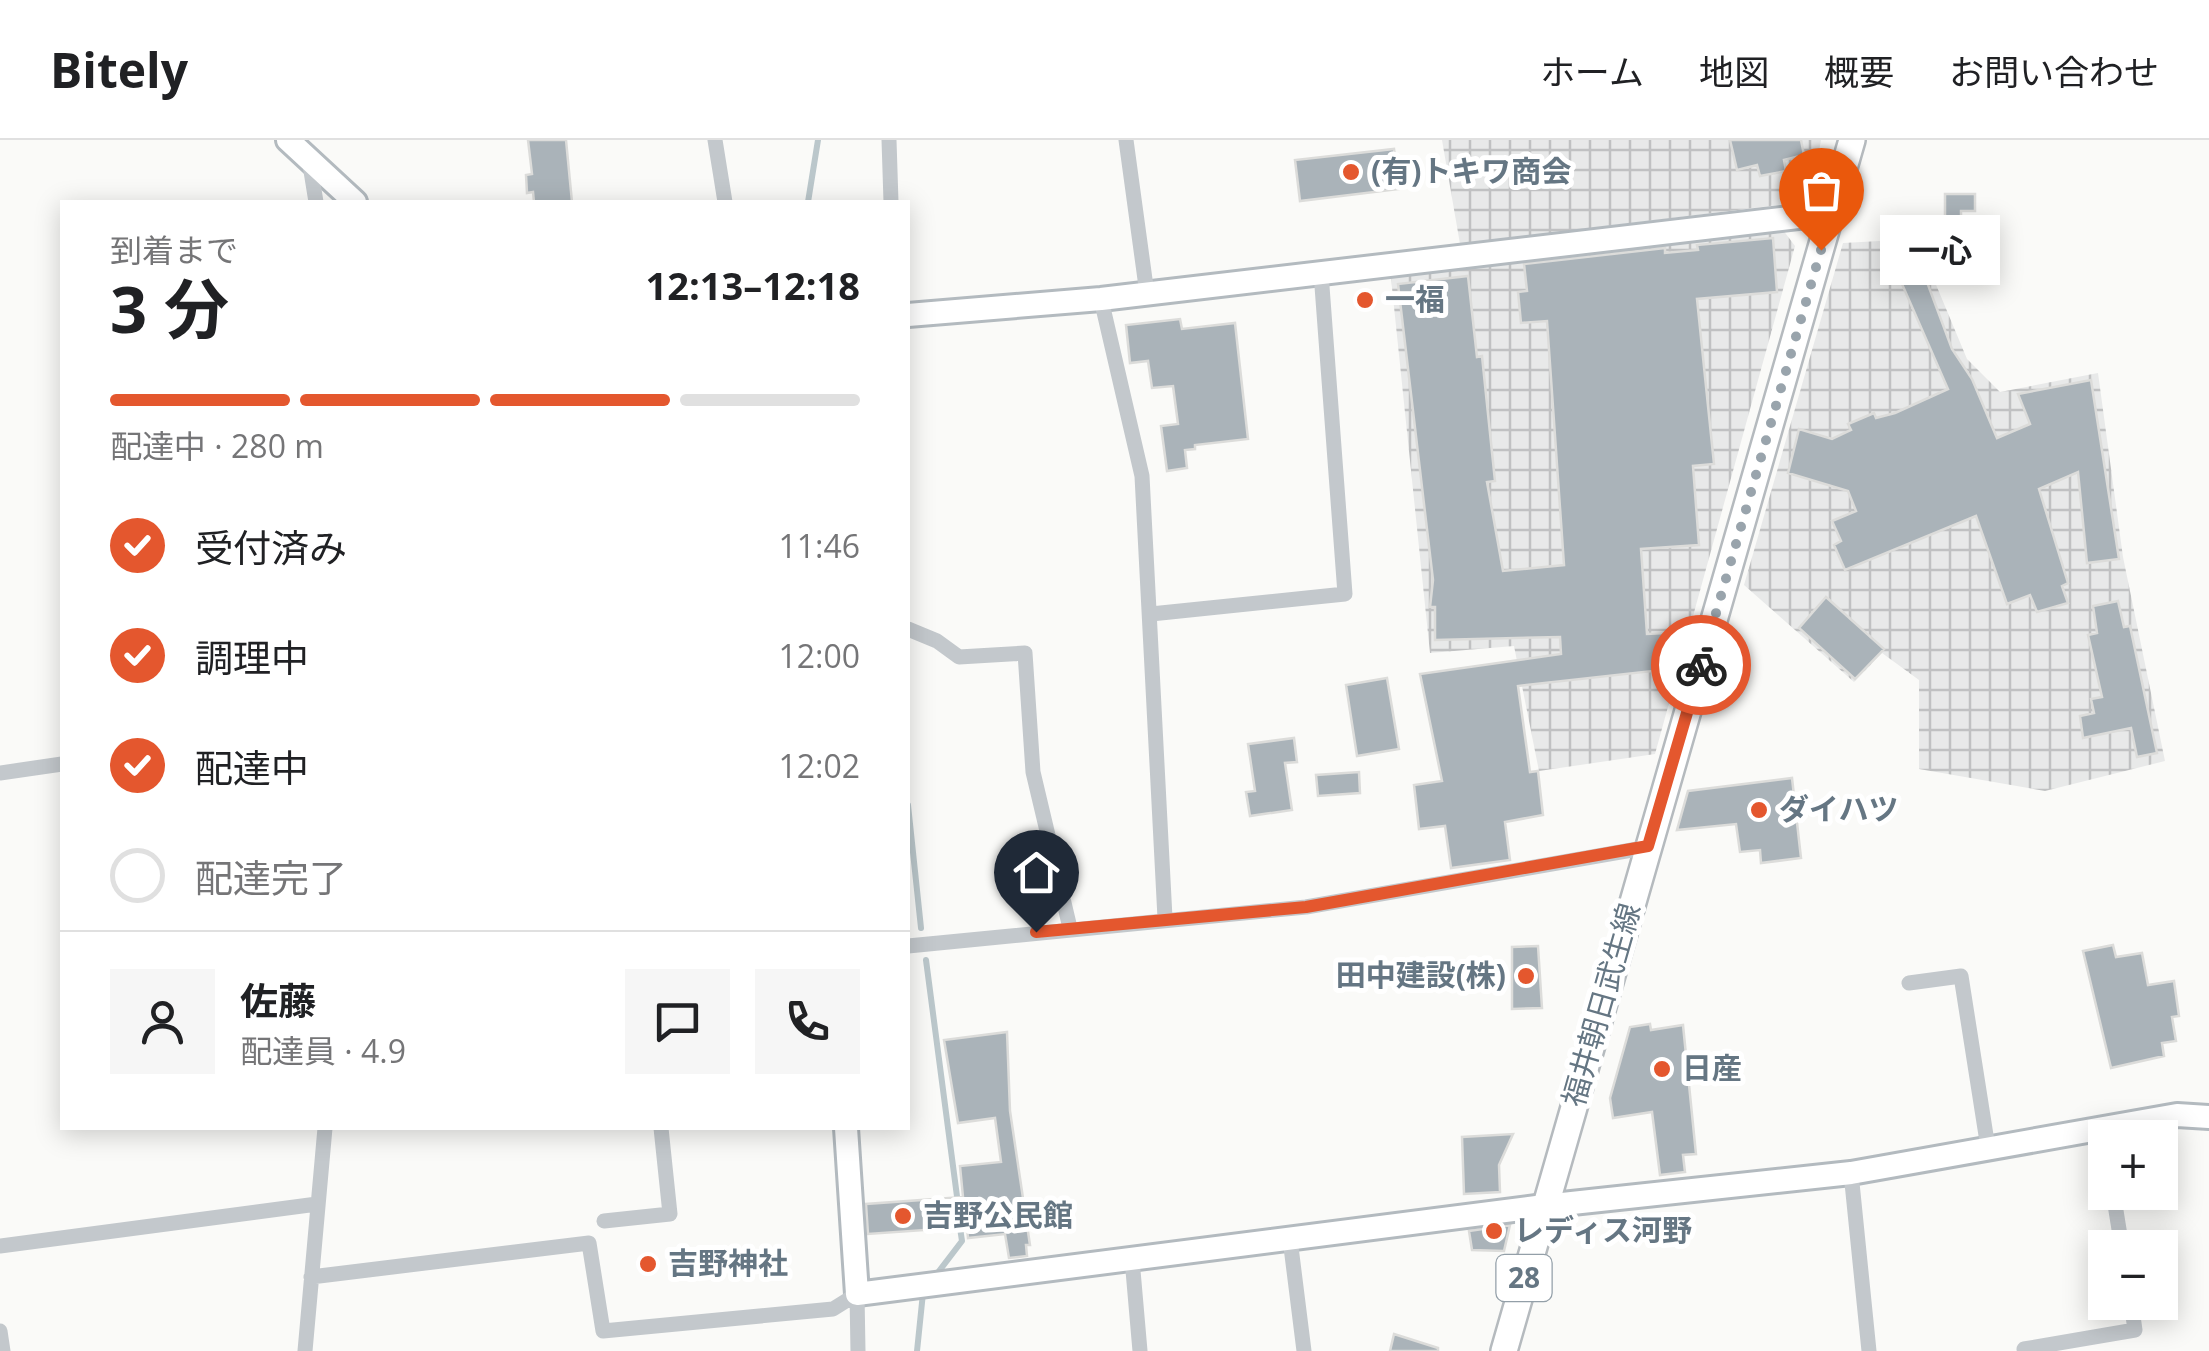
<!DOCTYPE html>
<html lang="ja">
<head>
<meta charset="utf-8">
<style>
	body { margin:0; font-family:"Open Sans","Noto Sans JP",sans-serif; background:#f6f6f6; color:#202124; height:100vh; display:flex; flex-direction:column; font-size:38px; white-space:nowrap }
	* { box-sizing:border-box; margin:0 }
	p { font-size:32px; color:#757577 }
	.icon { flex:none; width:55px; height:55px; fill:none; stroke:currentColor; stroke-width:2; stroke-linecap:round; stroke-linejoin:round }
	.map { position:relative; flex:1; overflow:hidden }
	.drawer { position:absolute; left:60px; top:60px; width:850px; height:930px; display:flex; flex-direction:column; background:#fff; border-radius:0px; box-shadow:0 5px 25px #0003 }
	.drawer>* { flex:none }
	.controls { position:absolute; left:2088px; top:980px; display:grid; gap:20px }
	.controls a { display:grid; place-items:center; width:90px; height:90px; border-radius:0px; background:#fff; box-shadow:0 5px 25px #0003; font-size:50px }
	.pin { position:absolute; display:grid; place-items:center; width:85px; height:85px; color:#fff; margin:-102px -42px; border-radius:50% 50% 50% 0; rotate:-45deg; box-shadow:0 0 10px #0007 }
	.pin .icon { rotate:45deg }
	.courier { position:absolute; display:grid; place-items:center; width:100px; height:100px; margin:-50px; border:8px solid #e4572e; border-radius:50%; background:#fff; color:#222; box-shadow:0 2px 12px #0007 }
	.bubble { position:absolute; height:70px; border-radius:0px; background:#fff; box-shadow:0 5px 25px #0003; font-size:32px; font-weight:700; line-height:70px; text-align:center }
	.head em { font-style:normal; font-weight:700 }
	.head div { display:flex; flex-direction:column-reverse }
	.head { display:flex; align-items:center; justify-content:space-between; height:170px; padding:0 50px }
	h1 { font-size:65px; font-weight:700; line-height:75px }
	.bar { display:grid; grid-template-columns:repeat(4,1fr); gap:15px 10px; align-content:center; height:120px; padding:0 50px }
	.bar i { height:12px; border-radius:8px; background:#e0e0e0 }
	.bar .current { background:#e4572e }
	.bar p { grid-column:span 4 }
	.line { display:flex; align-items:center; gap:25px; padding:0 50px; border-top:2px solid #e0e0e0 }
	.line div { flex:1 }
	.round { display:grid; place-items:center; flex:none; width:105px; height:105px; border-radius:0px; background:#f6f6f6 }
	ol { padding:0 50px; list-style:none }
	li { display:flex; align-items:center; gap:30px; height:110px }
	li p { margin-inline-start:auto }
	li .icon { padding:10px; border-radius:50%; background:#e4572e; color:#fff; stroke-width:4 }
	li:last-child { color:#757577 }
	li i { width:55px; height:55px; border:5px solid #e0e0e0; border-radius:50% }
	header { display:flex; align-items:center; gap:60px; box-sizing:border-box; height:140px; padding:0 50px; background:#fff; border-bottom:2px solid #e0e0e0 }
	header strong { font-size:48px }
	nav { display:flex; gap:55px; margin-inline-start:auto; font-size:35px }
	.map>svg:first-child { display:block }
</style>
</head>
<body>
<header>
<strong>Bitely</strong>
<nav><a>ホーム</a><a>地図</a><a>概要</a><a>お問い合わせ</a></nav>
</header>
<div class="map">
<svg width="2209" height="1211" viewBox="0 0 2209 1211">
	<defs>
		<pattern id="industrial-grid" width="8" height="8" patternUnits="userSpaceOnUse" patternTransform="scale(2.5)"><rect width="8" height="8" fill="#e8e9e9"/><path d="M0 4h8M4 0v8" fill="none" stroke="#c0c1c2"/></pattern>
	</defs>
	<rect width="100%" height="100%" fill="#fafaf8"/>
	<!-- industrial -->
	<path fill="url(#industrial-grid)" d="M1442,0H1821L1810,61L1460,104Z
		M1783,90L1795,106L1655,614L1539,631L1514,506L1430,513L1391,138Z
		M1917,99L1967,219L2000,252L2098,233L2123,417L2165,621L2045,651L1919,629V540L1882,513L1854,542L1744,445L1843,103Z"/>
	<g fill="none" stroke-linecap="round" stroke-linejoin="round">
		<!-- stream -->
		<path stroke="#bbc7cb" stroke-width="6" d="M808,62L818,0
			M908,665L921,788
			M926,820L958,1064
			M933,1139L962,1101L959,1081
			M917,1211L923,1153"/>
	</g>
	<!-- building -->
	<path fill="#aab3b9" stroke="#dcdcda" stroke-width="2.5" d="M528,0H566L572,62H534L533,52L527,53L526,35L532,34Z
		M1730,0H1801L1804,15L1784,20L1786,31L1760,36L1757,25L1737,30Z
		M1394,9L1399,49L1300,61L1295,20Z
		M1945,54H1975V71H1961V122H1945Z
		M1773,98L1777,152L1697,159L1714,324L1693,326L1699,405L1641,409L1647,494L1666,493L1671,529L1518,546L1530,632L1538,631L1543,675L1505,682L1510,720L1451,728L1445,686L1419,689L1414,645L1442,641L1420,534L1561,514L1560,497L1435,500V467H1430L1433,440L1398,144L1468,136L1477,217L1482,216L1495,341L1487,342L1503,431L1564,425L1547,181L1521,183L1518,152L1527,151L1524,124L1665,108V113L1698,110L1697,105Z
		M1912,102L1952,209L1972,239L1997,298L2030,284L2018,254L2091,240L2119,419L2087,423L2078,332L2039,349L2068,443L2062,446L2068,463L2037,472L2030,455L2007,464L1976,376L1845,430L1834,405L1841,401L1832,381L1856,371L1848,351L1788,333L1799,289L1832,299L1851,290L1848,284L1874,273L1876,278L1895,273L1948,249L1888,112Z
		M1180,179L1182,189L1235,183L1248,299L1195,305V309L1185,310L1187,328L1167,331L1161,286L1178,284L1173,246L1152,248L1148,221L1130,223L1126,185Z
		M1826,457L1884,509L1855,539L1799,488Z
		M2118,461L2124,487L2130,486L2157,613L2137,617L2131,588L2083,598L2080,576L2094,573L2091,559L2102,557L2088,495L2097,493L2093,466Z
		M1387,538L1399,609L1357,616L1346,545Z
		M1294,598L1297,622L1285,623L1292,670L1250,676L1246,652L1255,651L1248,604Z
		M1359,632L1360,653L1318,656L1316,635Z
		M1792,638L1801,718L1761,723L1760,710L1740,712L1736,684L1677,690L1688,651Z
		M2113,805L2116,817L2142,813L2148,845L2174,841L2179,876L2172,877L2176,901L2162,903L2164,916L2111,928L2083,811Z
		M1538,806L1542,868L1512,869V807Z
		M1650,884L1651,890L1683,885L1696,1014L1683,1015L1685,1032L1660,1035L1652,972L1613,978L1610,958L1630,887Z
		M1007,892L1010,971L1030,1105H1026L1027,1116L1009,1118L1005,1094L968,1098L967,1087L868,1094L866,1064L963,1057L960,1026L1001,1022L995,978L958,983L944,900Z
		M1513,994L1499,1025L1500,1052L1464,1054L1462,997Z
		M1510,1085L1504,1111L1472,1110L1469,1091Z
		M1394,1194L1438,1208V1211H1390Z"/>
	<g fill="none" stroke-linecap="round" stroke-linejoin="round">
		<!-- secondary casing -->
		<g stroke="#b3babf" stroke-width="28">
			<path id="secondary" d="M288,0L355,62
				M908,175L1101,159L1832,73
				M846,988L857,1154L1544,1066L1851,1033L2177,975L2209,977"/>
		</g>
		<!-- primary casing -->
		<g stroke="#b5babe" stroke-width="30">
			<path id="primary" d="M1504,1211L1852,0"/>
		</g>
		<!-- street -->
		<path stroke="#c3c8cc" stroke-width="15" d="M715,0L725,62
			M889,0L891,62
			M1126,0L1147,154
			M310,25L316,62
			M1101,159L1142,336L1165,778
			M1151,474L1345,454L1321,133
			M908,489L937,501L959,517L1025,513L1033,632L1070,788
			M0,633L62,624
			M908,806L1306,767L1649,707
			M1909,843L1961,836L1988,1008
			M1851,1033L1869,1211
			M2113,1052L2122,1108
			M604,1081L670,1074L661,988
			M1290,1099L1304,1211
			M0,1106L317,1064
			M1132,1119L1140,1211
			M311,1137L589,1103L603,1191L833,1169L857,1154
			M857,1154L858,1211
			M0,1191L3,1211
			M2024,1209L2135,1190L2131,1162
			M305,1211L325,988"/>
		<!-- secondary -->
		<use href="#secondary" stroke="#fff" stroke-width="22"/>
		<!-- primary -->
		<use href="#primary" stroke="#fff" stroke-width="25"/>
	</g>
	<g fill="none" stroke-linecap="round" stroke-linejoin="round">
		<!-- done -->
		<path stroke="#99a4ac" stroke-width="10" stroke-dasharray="0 18" d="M1701,525L1821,110"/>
		<!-- route -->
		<path stroke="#e4572e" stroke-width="12" d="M1036,792L1306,767L1648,706L1701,525"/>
	</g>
	<!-- markers -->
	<g fill="#e4572e" stroke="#fff" stroke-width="4">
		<circle cx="1351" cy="32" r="10"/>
		<circle cx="1365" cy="160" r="10"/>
		<circle cx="1759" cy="670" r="10"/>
		<circle cx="1526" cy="836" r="10"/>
		<circle cx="1662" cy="929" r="10"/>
		<circle cx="903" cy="1076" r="10"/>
		<circle cx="1494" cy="1091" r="10"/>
		<circle cx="648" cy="1124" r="10"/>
	</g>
	<g text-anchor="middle" stroke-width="10" stroke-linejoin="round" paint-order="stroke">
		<!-- shield labels -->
		<rect fill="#fff" stroke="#939fa8" stroke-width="2.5" x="1496.5" y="1115" width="55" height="46" rx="8"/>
		<g font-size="28" font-weight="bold" fill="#657683">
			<text x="1524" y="1148">28</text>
		</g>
		<!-- poi labels -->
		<g font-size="30" font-weight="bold" fill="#657683" stroke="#fff" text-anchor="start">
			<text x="1371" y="42">(有)トキワ商会</text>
			<text x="1385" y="170">一福</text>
			<text x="1779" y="680">ダイハツ</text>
			<text x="1506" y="846" text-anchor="end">田中建設(株)</text>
			<text x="1682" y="939">日産</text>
			<text x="923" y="1086">吉野公民館</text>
			<text x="1514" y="1101">レディス河野</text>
			<text x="668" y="1134">吉野神社</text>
		</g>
		<!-- street labels -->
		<g font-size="30" fill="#657683" stroke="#fff">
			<text transform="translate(1602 865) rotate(-74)" y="10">福井朝日武生線</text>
		</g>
	</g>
</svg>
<div class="controls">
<a>+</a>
<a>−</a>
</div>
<div class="pin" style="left:1821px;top:110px;background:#ea580c"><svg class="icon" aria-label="bag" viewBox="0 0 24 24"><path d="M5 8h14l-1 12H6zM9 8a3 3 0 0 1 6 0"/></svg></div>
<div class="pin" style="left:1036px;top:792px;background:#1f2937"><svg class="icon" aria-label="home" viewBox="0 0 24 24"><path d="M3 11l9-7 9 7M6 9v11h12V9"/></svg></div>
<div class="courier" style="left:1701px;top:525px"><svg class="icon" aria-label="bike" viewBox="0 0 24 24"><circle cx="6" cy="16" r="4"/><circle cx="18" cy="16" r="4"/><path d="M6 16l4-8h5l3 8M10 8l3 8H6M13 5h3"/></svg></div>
<div class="bubble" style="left:1880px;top:75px;width:120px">一心</div>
<section class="drawer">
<div class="head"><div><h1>3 分</h1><p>到着まで</p></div><em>12:13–12:18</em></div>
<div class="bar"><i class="current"></i><i class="current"></i><i class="current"></i><i></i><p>配達中 · 280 m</p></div>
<ol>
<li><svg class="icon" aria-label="check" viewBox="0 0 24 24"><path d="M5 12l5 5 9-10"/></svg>受付済み<p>11:46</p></li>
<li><svg class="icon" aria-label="check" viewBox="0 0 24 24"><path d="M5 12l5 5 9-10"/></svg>調理中<p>12:00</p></li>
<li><svg class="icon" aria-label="check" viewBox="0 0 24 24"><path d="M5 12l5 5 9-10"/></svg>配達中<p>12:02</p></li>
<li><i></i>配達完了</li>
</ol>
<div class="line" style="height:180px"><a class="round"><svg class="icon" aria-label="person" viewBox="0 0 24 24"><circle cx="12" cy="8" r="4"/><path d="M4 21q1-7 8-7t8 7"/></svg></a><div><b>佐藤</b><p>配達員 · 4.9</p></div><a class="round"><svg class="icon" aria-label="chat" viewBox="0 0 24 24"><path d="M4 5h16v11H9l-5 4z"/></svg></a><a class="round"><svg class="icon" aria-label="phone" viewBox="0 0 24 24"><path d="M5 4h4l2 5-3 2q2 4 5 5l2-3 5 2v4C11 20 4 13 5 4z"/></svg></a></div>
</section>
</div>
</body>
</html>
